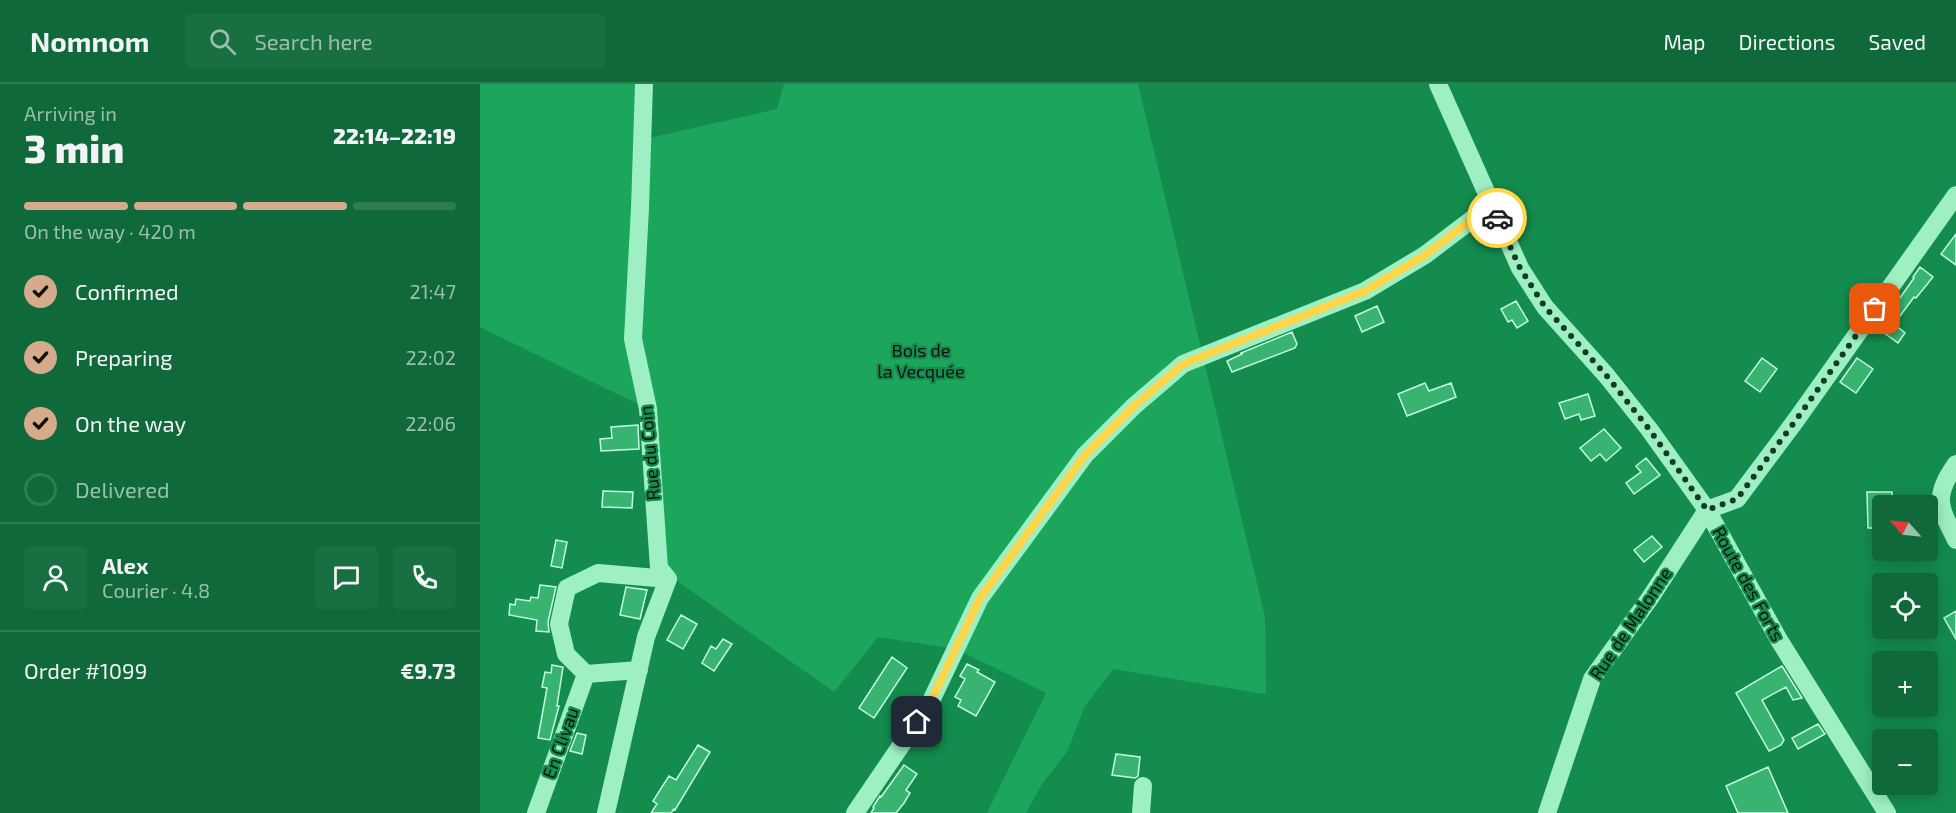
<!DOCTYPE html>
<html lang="en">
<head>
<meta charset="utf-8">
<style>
	body { margin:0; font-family:"Exo 2",sans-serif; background:#186f42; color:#f1f3f6; height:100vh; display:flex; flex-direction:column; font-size:22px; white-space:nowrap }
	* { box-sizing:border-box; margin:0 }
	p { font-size:20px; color:#9bbfaf }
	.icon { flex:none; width:33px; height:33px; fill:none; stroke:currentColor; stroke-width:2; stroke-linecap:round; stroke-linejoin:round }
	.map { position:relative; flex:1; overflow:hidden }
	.side { display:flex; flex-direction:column; background:#0f693a; width:480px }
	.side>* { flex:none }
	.needle { width:39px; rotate:297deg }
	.tools { position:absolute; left:1392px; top:411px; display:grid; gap:12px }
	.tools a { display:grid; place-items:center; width:66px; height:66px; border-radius:6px; background:#0f693a; box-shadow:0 3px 15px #0003; font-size:30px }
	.pin { position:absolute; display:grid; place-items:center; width:51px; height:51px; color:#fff; margin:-26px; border-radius:12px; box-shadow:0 3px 9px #0006 }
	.courier { position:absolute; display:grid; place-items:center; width:60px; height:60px; margin:-30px; border:4px solid #ffd54a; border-radius:50%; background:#fff; color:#222; box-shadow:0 2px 8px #0007 }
	.headline em { font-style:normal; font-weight:800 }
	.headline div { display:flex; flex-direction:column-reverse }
	.headline { display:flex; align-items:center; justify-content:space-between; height:102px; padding:0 24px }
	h1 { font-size:39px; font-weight:800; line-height:45px }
	.bar { display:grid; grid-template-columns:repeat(4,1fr); gap:9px 6px; align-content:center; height:72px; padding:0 24px }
	.bar i { height:8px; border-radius:4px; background:#2f7c54 }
	.bar .current { background:#d6ab8b }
	.bar p { grid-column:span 4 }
	.line { display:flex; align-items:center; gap:15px; padding:0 24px; border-top:2px solid #2f7c54 }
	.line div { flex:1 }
	.round { display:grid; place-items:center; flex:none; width:63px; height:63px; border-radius:6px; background:#186f42 }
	ol { padding:0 24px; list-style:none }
	li { display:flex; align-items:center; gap:18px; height:66px }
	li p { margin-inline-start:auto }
	li .icon { padding:6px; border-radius:50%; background:#d6ab8b; color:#111; stroke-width:4 }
	li:last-child { color:#9bbfaf }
	li i { width:33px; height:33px; border:3px solid #2f7c54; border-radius:50% }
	header { display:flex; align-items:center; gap:36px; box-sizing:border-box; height:84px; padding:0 30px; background:#0f693a; border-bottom:2px solid #2f7c54 }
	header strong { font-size:28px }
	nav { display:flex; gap:33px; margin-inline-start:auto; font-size:21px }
	.search { width:420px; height:54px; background:#186f42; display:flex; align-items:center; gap:15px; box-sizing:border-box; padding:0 21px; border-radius:6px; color:#9bbfaf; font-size:22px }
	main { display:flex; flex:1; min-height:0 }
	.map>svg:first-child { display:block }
</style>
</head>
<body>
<header>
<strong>Nomnom</strong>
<div class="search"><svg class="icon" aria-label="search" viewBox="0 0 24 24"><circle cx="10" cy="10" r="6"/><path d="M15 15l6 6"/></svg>Search here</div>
<nav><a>Map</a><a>Directions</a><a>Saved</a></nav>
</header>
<main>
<section class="side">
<div class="headline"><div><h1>3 min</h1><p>Arriving in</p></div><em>22:14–22:19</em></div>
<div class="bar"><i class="current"></i><i class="current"></i><i class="current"></i><i></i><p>On the way · 420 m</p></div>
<ol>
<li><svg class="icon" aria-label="check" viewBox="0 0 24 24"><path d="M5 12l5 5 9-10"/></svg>Confirmed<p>21:47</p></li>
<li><svg class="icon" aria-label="check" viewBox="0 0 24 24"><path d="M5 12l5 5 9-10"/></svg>Preparing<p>22:02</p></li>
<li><svg class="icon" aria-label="check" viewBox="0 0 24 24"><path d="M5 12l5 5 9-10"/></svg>On the way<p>22:06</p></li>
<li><i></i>Delivered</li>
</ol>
<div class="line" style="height:108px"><a class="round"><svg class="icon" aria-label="person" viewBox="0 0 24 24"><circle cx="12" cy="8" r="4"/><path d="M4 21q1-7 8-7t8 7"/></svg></a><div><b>Alex</b><p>Courier · 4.8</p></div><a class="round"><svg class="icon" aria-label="chat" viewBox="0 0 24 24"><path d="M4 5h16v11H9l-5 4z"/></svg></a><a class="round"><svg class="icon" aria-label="phone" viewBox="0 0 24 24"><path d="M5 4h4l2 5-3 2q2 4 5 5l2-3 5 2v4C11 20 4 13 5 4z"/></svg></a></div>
<div class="line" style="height:78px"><div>Order #1099</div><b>€9.73</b></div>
</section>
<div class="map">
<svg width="1476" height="729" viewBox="0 0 1476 729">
	<rect width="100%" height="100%" fill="#148c4e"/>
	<!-- green -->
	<path fill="#1ca65c" d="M0,0H167L165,55L297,25L304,0H658L785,533L786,610L633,585L605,622L587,668L562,700L546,729H507L566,609L476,565L398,553L354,608L179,484L168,325L0,243Z"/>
	<!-- building -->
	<path fill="#38b372" stroke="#c4fcde" stroke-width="1.5" d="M1476,150V181L1461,170Z
		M1440,183L1453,193L1436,214L1434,213L1414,240L1425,249L1418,259L1396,243L1415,216L1417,218L1434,194L1433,193Z
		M1036,217L1048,237L1037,244L1032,236L1028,238L1021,225Z
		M897,222L904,238L882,248L875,232Z
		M812,248L817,260L815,264L752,288L747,277L762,270L761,269Z
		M1282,274L1297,285L1280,308L1265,297Z
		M1377,274L1393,285L1376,309L1360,298Z
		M945,299L949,307L971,299L976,313L927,332L918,310Z
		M1108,310L1115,332L1101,336L1099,330L1085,335L1079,319Z
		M158,341L159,365L121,367L120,355L132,354L131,343Z
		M1124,345L1141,364L1126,377L1120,370L1111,377L1100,364Z
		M1166,374L1180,391L1154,410L1146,399L1161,388L1156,382Z
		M123,407L153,408L152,424L122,423Z
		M1387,408H1412V422H1402V444H1388Z
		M1172,452L1182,463L1164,478L1154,466Z
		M76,456L87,458L82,484L71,482Z
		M60,501L76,503L68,538L69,548L56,547L57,536L29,531L30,520L35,521L36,515L50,517L51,513L58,514Z
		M146,503L167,506L160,535L140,531Z
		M1476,527V555L1464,534Z
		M201,531L217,540L203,565L187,556Z
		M243,555L252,560L234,587L222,579L231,562L236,565Z
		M412,573L427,584L394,634L379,624Z
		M487,580L499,586L497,588L515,598L496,632L478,622L481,616L475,613L485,595L480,592Z
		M72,581L83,583L77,622H79L70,656L58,654L67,604L62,603L65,588L71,589Z
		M1302,582L1322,614L1313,616L1306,603L1282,616L1304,656L1301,661L1289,667L1256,609Z
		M1338,640L1345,650L1318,665L1312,654Z
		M97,649L106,651L102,670L90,667Z
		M218,661L230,668L195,726L194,725L191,729H171L177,720L173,717L189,692L196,696Z
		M636,670L660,673L658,692L655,694L632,691Z
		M424,681L437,690L426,706L430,709L424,719L416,729H391L394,724L393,723L400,712L401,713Z
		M1288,683L1308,729H1258L1246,702Z"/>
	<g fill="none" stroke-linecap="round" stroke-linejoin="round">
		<!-- minor -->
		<path stroke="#9ef0c4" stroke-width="18" d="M958,0L1040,184L1065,223L1126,291L1169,345L1227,426L1299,556L1407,729
			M1476,380C1453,413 1459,422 1476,456
			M106,590L86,570L79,540L87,504L118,489L188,495
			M56,729L106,590L159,586
			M126,729L166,553L188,495L179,484L168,325L153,255L160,124L164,0
			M375,729L450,619L500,514L605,371L654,322L703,280L885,207L945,171L1011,121
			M661,729L663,702
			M1067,729L1112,595L1170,514L1227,426L1257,415L1316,336L1476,111"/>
	</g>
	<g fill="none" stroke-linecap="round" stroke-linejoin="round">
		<!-- done -->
		<path stroke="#123c26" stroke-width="6" stroke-dasharray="0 10.8" d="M1017,134L1040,184L1065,223L1126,291L1169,345L1227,426L1257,415L1316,336L1395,225"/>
		<!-- route -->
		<path stroke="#ffd54a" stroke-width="8" d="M437,638L450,619L500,514L605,371L654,322L703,280L885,207L945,171L1011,121L1017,134"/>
	</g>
	<g text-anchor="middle" stroke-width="4.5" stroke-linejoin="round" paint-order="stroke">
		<!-- park labels -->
		<g font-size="18" fill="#111" stroke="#148c4e">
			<text x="441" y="273">Bois de<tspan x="441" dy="21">la Vecquée</tspan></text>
		</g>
		<!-- street labels -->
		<g font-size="18" fill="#111" stroke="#148c4e">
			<text transform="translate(170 369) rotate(-95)" y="6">Rue du Coin</text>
			<text transform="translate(1268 500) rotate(61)" y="6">Route des Forts</text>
			<text transform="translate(1151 540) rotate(-56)" y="6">Rue de Malonne</text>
			<text transform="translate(81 659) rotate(-70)" y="6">En Clivau</text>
		</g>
	</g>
</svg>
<div class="tools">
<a><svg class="needle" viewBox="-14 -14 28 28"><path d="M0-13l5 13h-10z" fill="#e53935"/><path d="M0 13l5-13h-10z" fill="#9bbfaf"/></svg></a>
<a><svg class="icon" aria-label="locate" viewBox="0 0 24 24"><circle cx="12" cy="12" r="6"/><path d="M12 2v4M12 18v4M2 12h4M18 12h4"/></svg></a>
<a>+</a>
<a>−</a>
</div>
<div class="pin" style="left:1395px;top:225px;background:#ea580c"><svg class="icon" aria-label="bag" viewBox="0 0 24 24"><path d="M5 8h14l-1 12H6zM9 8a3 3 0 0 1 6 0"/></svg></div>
<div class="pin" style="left:437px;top:638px;background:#1f2937"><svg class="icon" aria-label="home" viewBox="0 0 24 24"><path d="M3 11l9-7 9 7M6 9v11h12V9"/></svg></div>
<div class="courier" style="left:1017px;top:134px"><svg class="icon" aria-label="car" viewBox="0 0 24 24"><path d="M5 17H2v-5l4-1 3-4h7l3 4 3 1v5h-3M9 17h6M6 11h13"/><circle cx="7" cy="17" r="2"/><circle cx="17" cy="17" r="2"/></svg></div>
</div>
</main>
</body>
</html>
